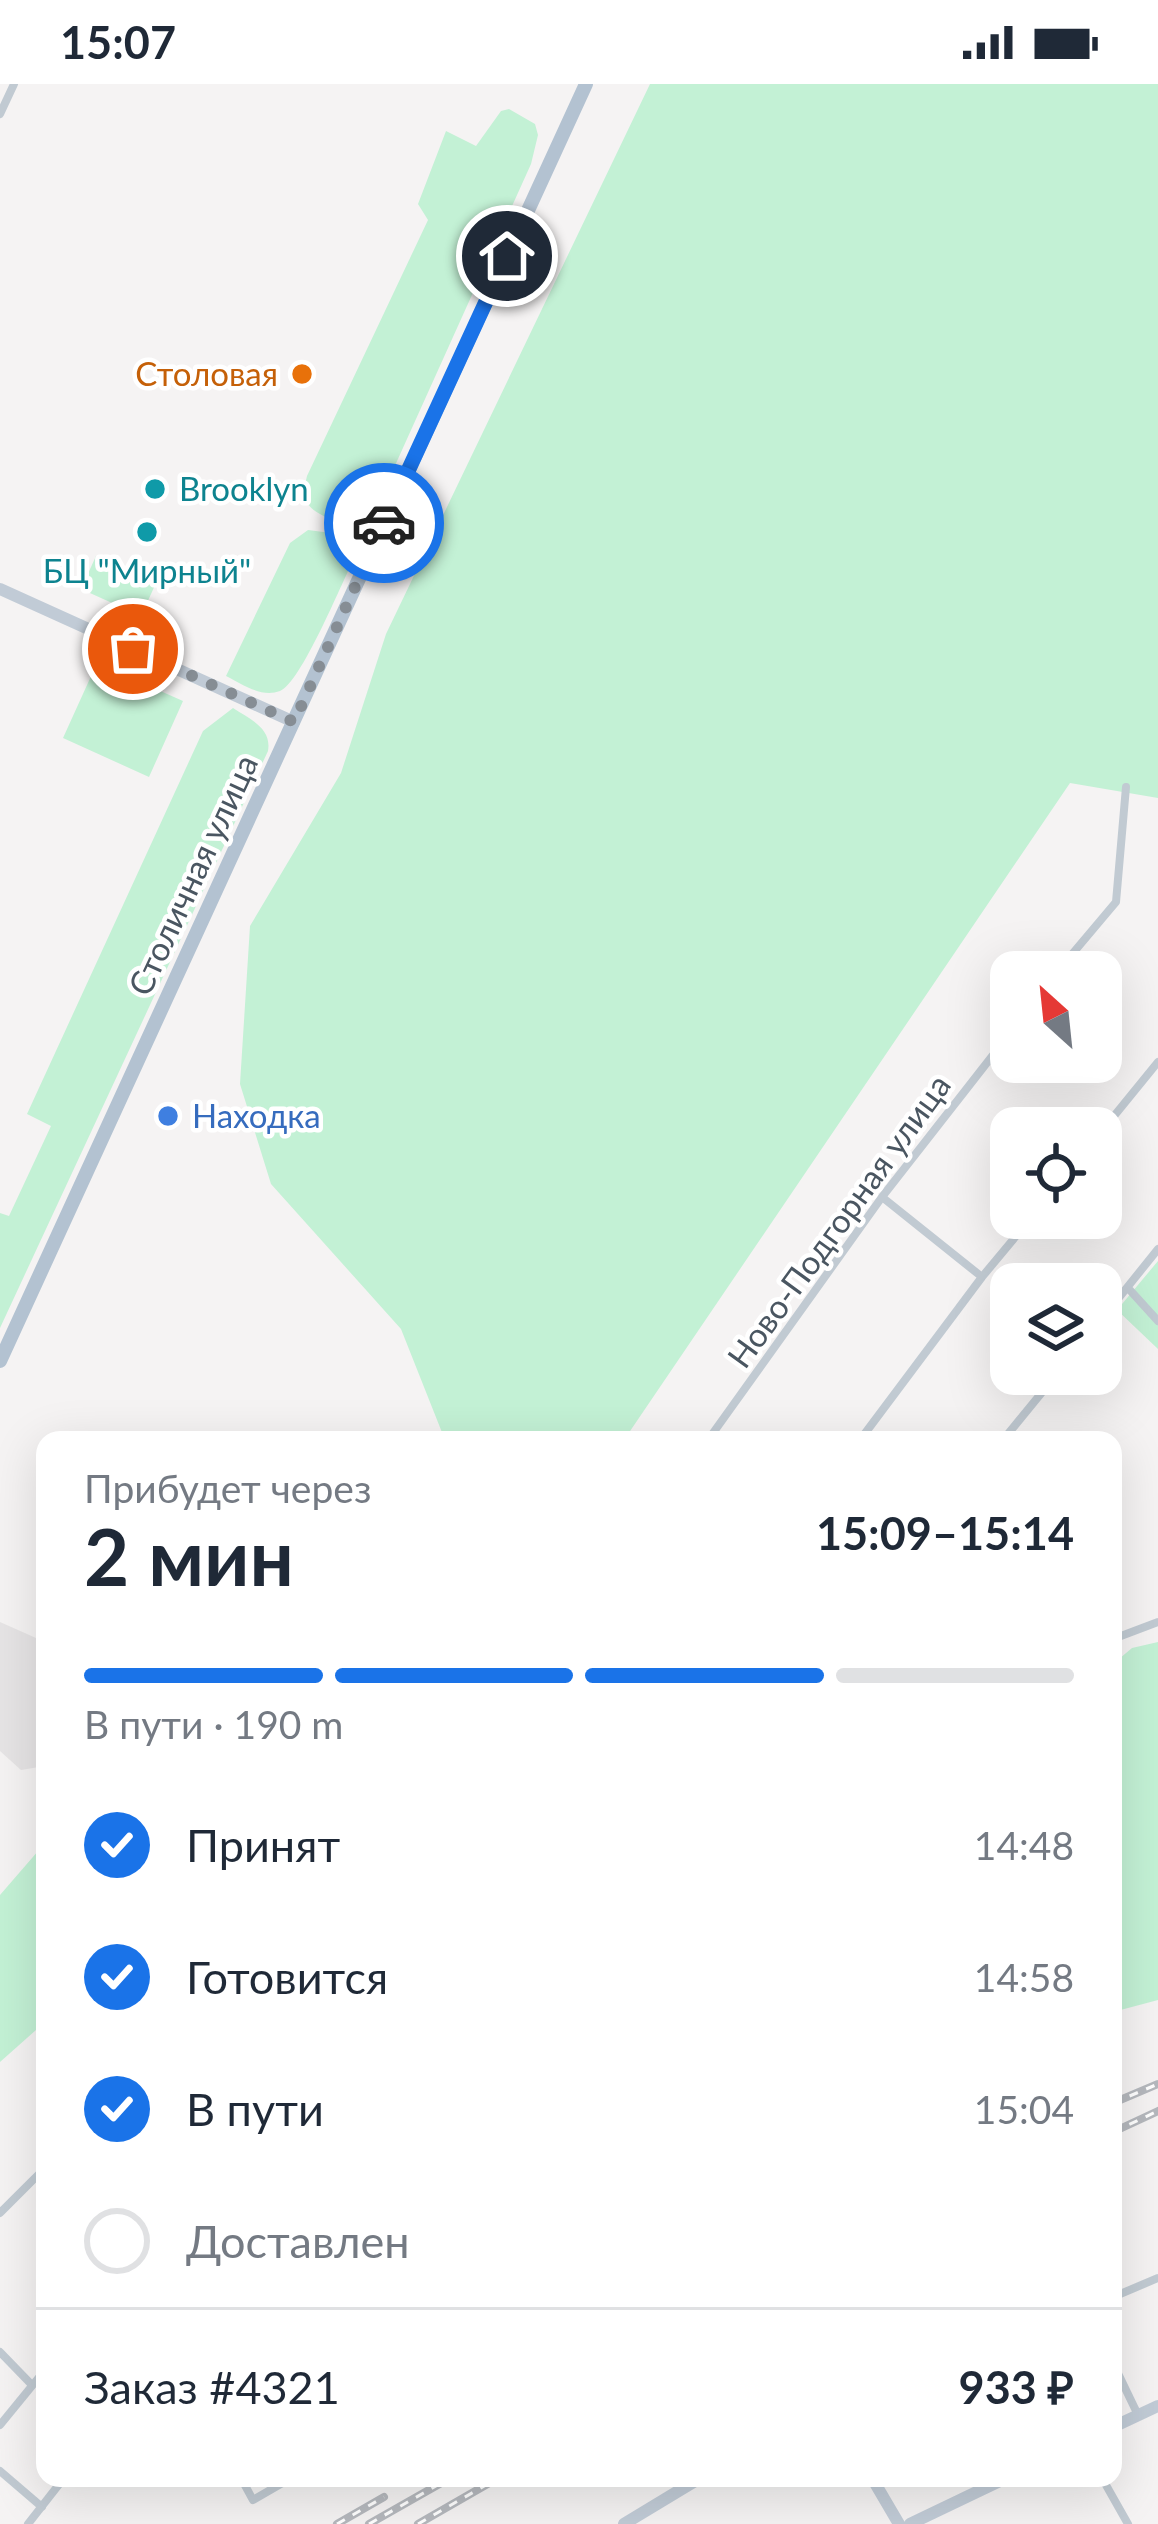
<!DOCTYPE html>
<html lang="ru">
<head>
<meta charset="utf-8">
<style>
	body { margin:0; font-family:Lato,sans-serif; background:#f6f6f7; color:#1f2937; height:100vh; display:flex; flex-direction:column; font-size:45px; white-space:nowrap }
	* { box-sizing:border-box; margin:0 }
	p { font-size:39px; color:#747a83 }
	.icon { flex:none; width:66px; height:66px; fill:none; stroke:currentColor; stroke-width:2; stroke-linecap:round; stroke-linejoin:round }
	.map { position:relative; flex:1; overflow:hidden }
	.side { position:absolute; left:36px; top:1347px; width:1086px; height:1056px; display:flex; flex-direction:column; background:#fff; border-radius:24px; box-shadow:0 12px 48px #0002 }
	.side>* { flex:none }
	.needle { width:78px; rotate:333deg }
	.buttons { position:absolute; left:990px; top:867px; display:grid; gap:24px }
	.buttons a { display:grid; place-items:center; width:132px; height:132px; border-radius:24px; background:#fff; box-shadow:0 12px 48px #0002; font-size:60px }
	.pin { position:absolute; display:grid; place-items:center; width:102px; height:102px; color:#fff; margin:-51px; border:6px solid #fff; border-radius:50%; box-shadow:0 3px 12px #0007 }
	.courier { position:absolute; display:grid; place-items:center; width:120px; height:120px; margin:-60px; border:9px solid #1a73e8; border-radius:50%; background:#fff; color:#222; box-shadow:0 3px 15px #0007 }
	.summary em { font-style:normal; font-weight:700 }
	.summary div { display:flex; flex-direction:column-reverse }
	.summary { display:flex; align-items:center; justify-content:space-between; height:204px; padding:0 48px }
	h1 { font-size:78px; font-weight:700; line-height:90px }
	.bar { display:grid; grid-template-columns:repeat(4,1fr); gap:18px 12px; align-content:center; height:144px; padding:0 48px }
	.bar i { height:15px; border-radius:9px; background:#e0e1e3 }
	.bar .active { background:#1a73e8 }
	.bar p { grid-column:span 4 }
	.line { display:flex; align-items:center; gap:30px; padding:0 48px; border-top:3px solid #e0e1e3 }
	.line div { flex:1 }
	ol { padding:0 48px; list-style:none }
	li { display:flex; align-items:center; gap:36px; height:132px }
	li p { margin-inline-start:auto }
	li .icon { padding:12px; border-radius:50%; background:#1a73e8; color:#fff; stroke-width:4 }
	li:last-child { color:#747a83 }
	li i { width:66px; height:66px; border:6px solid #e0e1e3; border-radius:50% }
	.status { display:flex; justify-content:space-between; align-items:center; height:84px; padding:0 60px; background:#fff; direction:ltr }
	.status svg { height:33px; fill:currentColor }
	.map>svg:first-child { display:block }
</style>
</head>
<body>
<div class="status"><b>15:07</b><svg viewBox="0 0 49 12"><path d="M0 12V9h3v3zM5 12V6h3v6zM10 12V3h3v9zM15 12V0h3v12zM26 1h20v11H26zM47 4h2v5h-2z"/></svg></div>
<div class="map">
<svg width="1158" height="2440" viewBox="0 0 1158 2440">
	<rect width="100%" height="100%" fill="#f5f3f3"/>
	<!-- education -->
	<path fill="#e6e4e5" d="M0,1538L45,1558V1682L21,1686L0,1667Z"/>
	<!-- green -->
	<path fill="#c3f1d5" d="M650,0H1158V714L1070,699L624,1356H445L401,1245L271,1100L240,1000L250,842L341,689L386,550Z
		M509,25L535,40L538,51L531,80L370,437C363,441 362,444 352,442C341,441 314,430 308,420C302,412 305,401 307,392L428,136L418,120L446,47L476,62L501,27Z
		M308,446L331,449L352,462L354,475C341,500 301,599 280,607C261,614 242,600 226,592L290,459Z
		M96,472L156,499L141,532L81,505Z
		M97,579L183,617L149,693L63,654Z
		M233,624C250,635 272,644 268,667L0,1244V1129L9,1132L51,1042L27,1030L203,647Z
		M1158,1177V1265L1117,1226Z
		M1158,1558V1916L1113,1928V1580L1132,1564Z
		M45,1759V1938L0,1978V1811Z"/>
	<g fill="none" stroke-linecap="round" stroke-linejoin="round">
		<!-- street -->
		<path stroke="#c1cad2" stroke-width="8" d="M0,30L14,0
			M1057,888L1116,818L1126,703
			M1101,1048L1158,978
			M882,1113L982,1193
			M1128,1204L1158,1237
			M1101,1236L1158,1165
			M708,1356L882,1113L1011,948
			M860,1356L982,1193L1031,1134
			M1003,1356L1057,1290
			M1113,1555L1158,1538
			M0,2129L45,2084
			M1113,2213L1158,2194
			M0,2268L31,2300
			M1113,2279L1138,2331
			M0,2341L45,2286
			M0,2387L42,2423
			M241,2394L253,2416L291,2394
			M1102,2394L1128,2440
			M28,2440L64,2394"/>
		<!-- secondary -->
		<path stroke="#c1cbd6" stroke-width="12" d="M0,505L294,638
			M1113,2343L1158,2322
			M872,2394L899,2440
			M624,2440L700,2394
			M910,2440L1006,2394"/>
		<!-- primary -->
		<path stroke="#b3c2d1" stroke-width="14" d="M0,1277L586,0"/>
		<!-- rail casing -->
		<g stroke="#b5b8bd" stroke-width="8">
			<path id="rail" d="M1113,2019L1158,2000
				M1113,2048L1158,2027
				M337,2440L384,2413
				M369,2440L450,2394
				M418,2440L498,2394"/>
		</g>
		<!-- rail -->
		<use href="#rail" stroke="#fff" stroke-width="3" stroke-dasharray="9" stroke-linecap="butt"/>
	</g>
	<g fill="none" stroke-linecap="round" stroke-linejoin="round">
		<!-- done -->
		<path stroke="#868d94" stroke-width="12" stroke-dasharray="0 21.6" d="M133,565L294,638L384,439"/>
		<!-- route -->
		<path stroke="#1a73e8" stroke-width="15" d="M384,439L507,172"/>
	</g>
	<!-- markers -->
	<circle fill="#e8710a" stroke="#fff" stroke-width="4.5" cx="302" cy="290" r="12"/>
	<g fill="#0f9aa8" stroke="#fff" stroke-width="4.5">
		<circle cx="155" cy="405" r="12"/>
		<circle cx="147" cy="448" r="12"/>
	</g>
	<circle fill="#3f7fe0" stroke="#fff" stroke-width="4.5" cx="168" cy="1032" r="12"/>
	<g text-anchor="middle" stroke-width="9" stroke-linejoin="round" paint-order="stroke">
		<!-- food labels -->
		<g font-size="33" fill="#c56008" stroke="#fff" text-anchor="end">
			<text x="278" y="302">Столовая</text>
		</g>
		<!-- culture labels -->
		<g font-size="33" fill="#0d838f" stroke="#fff" text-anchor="start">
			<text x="179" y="417">Brooklyn</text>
			<text x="147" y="499" text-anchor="middle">БЦ "Мирный"</text>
		</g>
		<!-- street labels -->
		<g font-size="33" fill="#4a5661" stroke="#fff">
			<text transform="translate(193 791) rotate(-65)" y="12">Столичная улица</text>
			<text transform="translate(839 1137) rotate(-54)" y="12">Ново-Подгорная улица</text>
		</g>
		<!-- shop labels -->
		<g font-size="33" fill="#366cbe" stroke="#fff" text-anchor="start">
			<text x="192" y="1044">Находка</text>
		</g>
	</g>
</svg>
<div class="buttons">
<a><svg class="needle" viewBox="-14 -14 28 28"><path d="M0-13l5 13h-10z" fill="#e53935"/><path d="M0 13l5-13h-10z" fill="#747a83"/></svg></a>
<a><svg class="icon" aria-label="locate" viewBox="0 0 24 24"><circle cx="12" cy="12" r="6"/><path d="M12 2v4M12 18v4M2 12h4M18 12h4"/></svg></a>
<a><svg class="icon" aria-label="layers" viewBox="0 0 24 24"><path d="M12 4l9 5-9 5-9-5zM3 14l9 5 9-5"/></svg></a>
</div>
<div class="pin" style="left:133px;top:565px;background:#ea580c"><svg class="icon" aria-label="bag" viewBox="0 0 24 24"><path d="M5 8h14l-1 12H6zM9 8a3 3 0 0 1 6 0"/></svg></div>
<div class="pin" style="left:507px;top:172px;background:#1f2937"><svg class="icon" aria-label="home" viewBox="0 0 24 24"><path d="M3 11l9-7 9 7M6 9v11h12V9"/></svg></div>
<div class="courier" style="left:384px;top:439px"><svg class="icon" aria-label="car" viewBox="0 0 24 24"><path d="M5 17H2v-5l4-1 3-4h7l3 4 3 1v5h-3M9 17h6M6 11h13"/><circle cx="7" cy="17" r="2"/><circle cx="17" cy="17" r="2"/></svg></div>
<section class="side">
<div class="summary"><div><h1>2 мин</h1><p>Прибудет через</p></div><em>15:09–15:14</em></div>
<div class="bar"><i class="active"></i><i class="active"></i><i class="active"></i><i></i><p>В пути · 190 m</p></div>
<ol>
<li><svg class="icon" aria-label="check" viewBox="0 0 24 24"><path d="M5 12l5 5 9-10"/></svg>Принят<p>14:48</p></li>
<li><svg class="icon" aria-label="check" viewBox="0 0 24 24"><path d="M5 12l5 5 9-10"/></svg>Готовится<p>14:58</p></li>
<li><svg class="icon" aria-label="check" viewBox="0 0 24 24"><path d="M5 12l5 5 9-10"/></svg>В пути<p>15:04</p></li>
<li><i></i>Доставлен</li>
</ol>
<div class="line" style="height:156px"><div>Заказ #4321</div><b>933 ₽</b></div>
</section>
</div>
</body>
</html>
